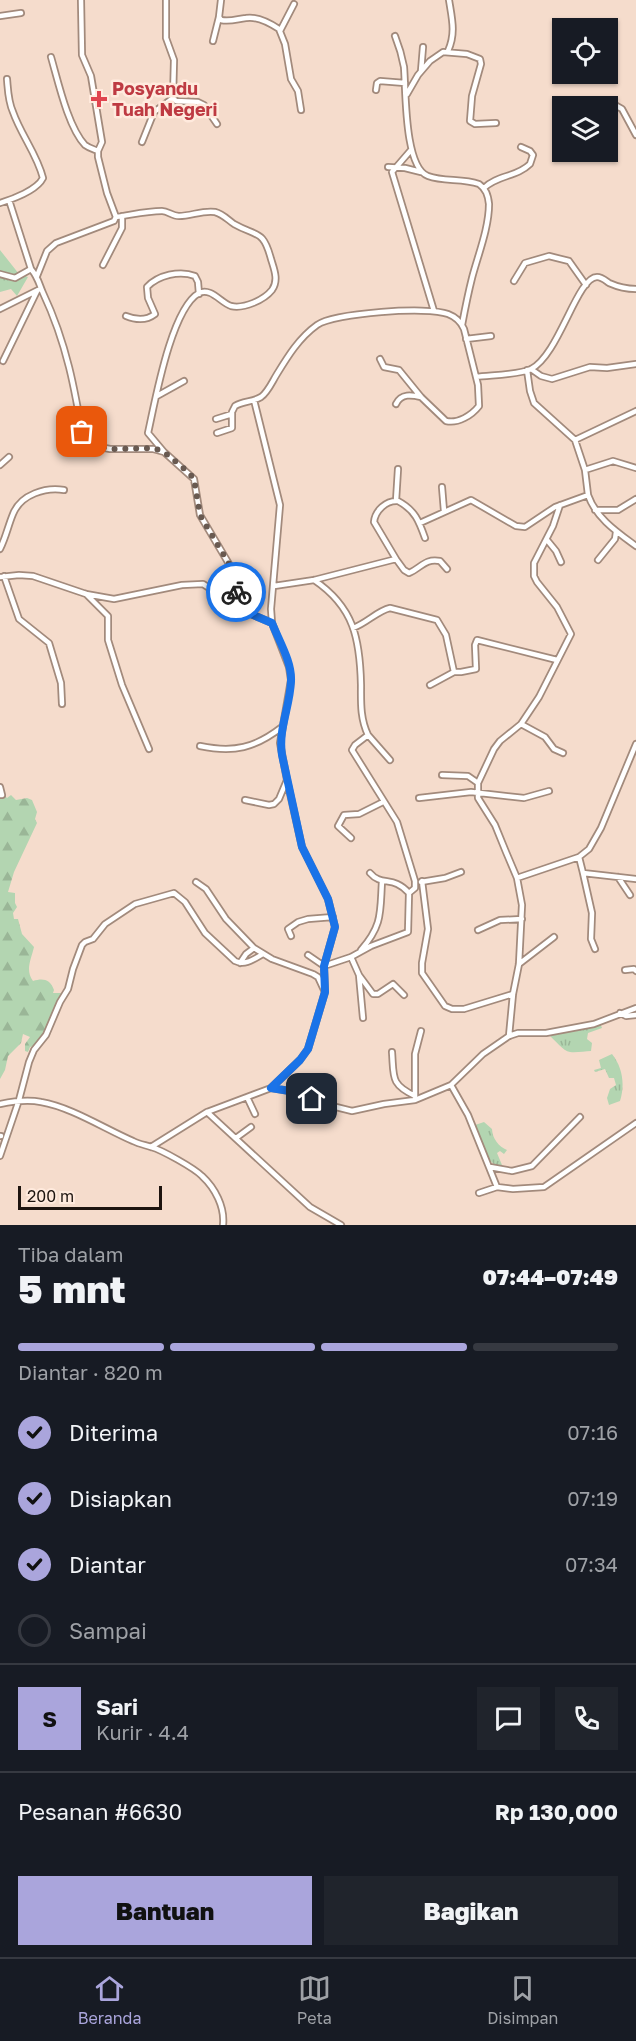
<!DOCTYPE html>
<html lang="id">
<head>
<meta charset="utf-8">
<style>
	body { margin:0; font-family:"Golos Text",sans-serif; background:#20242c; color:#f1f3f6; height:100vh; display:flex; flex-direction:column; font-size:22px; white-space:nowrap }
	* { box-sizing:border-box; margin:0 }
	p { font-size:20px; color:#9ea1a6 }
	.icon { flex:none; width:33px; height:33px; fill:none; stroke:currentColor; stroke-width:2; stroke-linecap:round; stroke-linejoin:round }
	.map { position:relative; height:1225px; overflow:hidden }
	.side { display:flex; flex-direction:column; background:#171b24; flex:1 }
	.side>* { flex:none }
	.buttons { position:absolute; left:552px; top:18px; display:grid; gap:12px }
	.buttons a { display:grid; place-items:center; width:66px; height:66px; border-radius:0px; background:#171b24; box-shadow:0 2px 4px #0004; font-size:30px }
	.scale { position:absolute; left:18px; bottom:15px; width:144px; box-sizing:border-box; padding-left:6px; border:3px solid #1d140f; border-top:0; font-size:16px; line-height:21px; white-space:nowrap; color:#1d140f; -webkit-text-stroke:4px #ffeadd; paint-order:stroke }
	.pin { position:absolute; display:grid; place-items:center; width:51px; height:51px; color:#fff; margin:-26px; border-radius:12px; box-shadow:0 3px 9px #0006 }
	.courier { position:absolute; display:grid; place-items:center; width:60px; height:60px; margin:-30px; border:4px solid #1a73e8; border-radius:50%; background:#fff; color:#222; box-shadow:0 2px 8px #0007 }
	.headline em { font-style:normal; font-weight:800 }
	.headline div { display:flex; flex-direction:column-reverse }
	.headline { display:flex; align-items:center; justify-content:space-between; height:102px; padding:0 18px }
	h1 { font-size:39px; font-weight:800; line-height:45px }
	.bar { display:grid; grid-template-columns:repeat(4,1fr); gap:9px 6px; align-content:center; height:72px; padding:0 18px }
	.bar i { height:8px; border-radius:4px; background:#363941 }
	.bar .current { background:#aaa5dc }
	.bar p { grid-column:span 4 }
	.line { display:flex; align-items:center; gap:15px; padding:0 18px; border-top:2px solid #363941 }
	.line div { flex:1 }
	.round { display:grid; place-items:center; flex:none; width:63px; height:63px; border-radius:0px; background:#20242c }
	ol { padding:0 18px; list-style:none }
	li { display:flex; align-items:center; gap:18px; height:66px }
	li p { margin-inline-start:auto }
	li .icon { padding:6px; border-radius:50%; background:#aaa5dc; color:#111; stroke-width:4 }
	li:last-child { color:#9ea1a6 }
	li i { width:33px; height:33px; border:3px solid #363941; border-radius:50% }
	.primary-button { display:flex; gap:12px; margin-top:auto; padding:12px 18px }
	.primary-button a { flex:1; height:69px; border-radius:0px; background:#aaa5dc; color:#111; font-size:24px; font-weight:800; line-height:69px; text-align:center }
	.primary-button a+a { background:#20242c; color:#f1f3f6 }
	.tab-bar { display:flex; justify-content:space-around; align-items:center; height:84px; border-top:2px solid #363941; background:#171b24; font-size:16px; color:#9ea1a6 }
	.tab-bar a { display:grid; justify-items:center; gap:3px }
	.tab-bar .current { color:#aaa5dc }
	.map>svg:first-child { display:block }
</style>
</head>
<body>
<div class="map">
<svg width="636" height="1225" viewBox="0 0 636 1225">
	<defs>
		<pattern id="grass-tufts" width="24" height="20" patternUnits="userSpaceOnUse" patternTransform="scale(1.5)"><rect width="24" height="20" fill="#b3d5b1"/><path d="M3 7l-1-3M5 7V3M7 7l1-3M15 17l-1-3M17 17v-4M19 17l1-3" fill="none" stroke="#9ab697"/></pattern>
		<pattern id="forest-firs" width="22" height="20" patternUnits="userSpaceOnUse" patternTransform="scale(1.5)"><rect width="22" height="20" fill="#b3d5b1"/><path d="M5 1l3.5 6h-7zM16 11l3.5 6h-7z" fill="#9ab697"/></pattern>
	</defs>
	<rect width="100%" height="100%" fill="#f5dccc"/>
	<!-- grass -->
	<path fill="url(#grass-tufts)" d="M0,250L19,274L28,277L17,296L11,289L0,292Z
		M600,1023L602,1028L588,1033L587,1039L592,1043L591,1051C585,1051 576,1053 570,1052C563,1051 555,1040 549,1035L577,1031Z
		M612,1054C623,1068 625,1085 620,1101L609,1105L607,1098L610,1089L616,1085L614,1078H609L605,1069L595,1072L594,1070L601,1068L599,1060Z
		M484,1122L492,1129C492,1138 499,1147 507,1150L504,1154L500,1151L497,1153L502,1165L499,1167C484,1161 481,1139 475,1125Z"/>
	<!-- forest -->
	<path fill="url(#forest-firs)" d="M11,795L16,800L27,798L32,800L37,812L35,819L37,823L14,872L8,892L15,893V903L17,907L13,913L14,919H18L22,934L34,947C31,960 25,970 33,981C43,978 50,979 54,990L53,993H61L40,1041L37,1045L30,1047L28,1052L25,1051V1044L30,1037L23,1034L21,1043L8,1056L5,1070L0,1079V798L5,796L7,798Z"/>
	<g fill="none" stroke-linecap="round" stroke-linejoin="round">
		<!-- minor casing -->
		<g stroke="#a28a7c" stroke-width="8">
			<path id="minor" d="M166,0V38L174,60L173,98L176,101L198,102L204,105L217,124
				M221,0L219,17L221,20C230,22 237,19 246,18C258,16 270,23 279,29L285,44L291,79L298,91L301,110
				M0,16L21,13
				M280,31L294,4
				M395,36C399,46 402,56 404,67C406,90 404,167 428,176C444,182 462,178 479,184C486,189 488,195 489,204C489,228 478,255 472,278C468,294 465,309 462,325
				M213,41L219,17
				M448,51C456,33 452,19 449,0
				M51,57C58,81 68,127 85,145C89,148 93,149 98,151
				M421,71L423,47
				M376,90L377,83L380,81L405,83
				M407,94L418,75L430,61L443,52L467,54L480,59L481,64L472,96L470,121L475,124L496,123
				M615,105L622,109L636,135
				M142,142L154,112L173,98
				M411,150L392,172L434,311
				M388,167L405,168L421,172
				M484,188C497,175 517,177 530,164L533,155L530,151L521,147
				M9,200L31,269C38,277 39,284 43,293C67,344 75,390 84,444L110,449H153L164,452
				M0,203C13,199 37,190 43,178C37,154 21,135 13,112C8,101 8,90 7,79
				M116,217C131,215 146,211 162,211C168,211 172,216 179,216C191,216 203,210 215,212C223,214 228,220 234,224C257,237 263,229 271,259C274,269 279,280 272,290C264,300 244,309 231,306C221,303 211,287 199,293C171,309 155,402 148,433L164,452L194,479L200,515L232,569L237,594L251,614L272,623
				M103,265L122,228V216
				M0,274L15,278L31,269
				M37,276L47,251L56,243L114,221L116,217L107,193L98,157V151L102,142L91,76L82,55L81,0
				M514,281L525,263L549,256L569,261L586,285
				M0,309L38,290
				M126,316C136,320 146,321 155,314L148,298L147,287C158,275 180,270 195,276L198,282L199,294
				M466,339L491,336
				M3,361L37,291
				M531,369L541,376L552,379L590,367L607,368L636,364
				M476,377C491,375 519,375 531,369C559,355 577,277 597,277C602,277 606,281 609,283C618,287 627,289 636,289
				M157,396L184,381
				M396,404C401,393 412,395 421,397
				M216,419L232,414
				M217,433L232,428V412L235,406C243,401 253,402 261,397C268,392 272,382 277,374C288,356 299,338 317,325C334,313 428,306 448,314C456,317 461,322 464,329L478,385L479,406C472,415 458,424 446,421L421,397L399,370L384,367L380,359
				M575,440L636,411
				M0,465L9,457
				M585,470L613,461L636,468
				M442,487L444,511
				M588,495C596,518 617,532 636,546
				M396,501L398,469
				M595,510H618L636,499
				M420,523L471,500L516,526L525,527L555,507L588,495L585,470L575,440L534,403L530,391L527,370
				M547,540L556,551L561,562
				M0,549C6,537 8,526 13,514C21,494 46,487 64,490
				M396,559L374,522C375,511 386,500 398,501C415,510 419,521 425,538
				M598,560L615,539L616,532
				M4,576L19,619L49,643L61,683L62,704
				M0,577L19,575L33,576L86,594L114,599L182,585L203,584L249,613
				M314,580C354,607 360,639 361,685C361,702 360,718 368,735L355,745L352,750L397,822L415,881V888L409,893
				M274,586L314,580L396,559L404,570L409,573C421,568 425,558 440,561L447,569
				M86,594L108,616V640L122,685L149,749
				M353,628C367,623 377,611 390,608L437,620L446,635L454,672L430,685
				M454,672H461L476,669L475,645L477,640L557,660
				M521,724L545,737L554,749L563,753
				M368,735L390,760
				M200,746C234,753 255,748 282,727
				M442,775L468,776L478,783
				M0,787L2,795H0
				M419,798L471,792L524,798L549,791
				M245,800L269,805L274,804L279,799L287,780
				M351,838L338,826L344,815L359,814L383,802
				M579,857L589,849L601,828L636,744
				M583,873L592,913L591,939L595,949
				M618,877L630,895
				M517,878L579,857L583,873L636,879
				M422,881L428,929L422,963V973L445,1006L452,1009H464L513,994
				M196,882L206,889L226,919L254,948L272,959L313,974L318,977L324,990
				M421,882L445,878L461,872
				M478,930L500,920L522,919
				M291,936L288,929L298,922L308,919L333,917
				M361,950C383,925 380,912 382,881
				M308,955L324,966L351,957L371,946L408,932L409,893C393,875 382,887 370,873
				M351,957L359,975L363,1018
				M240,963L246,954L254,948
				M519,964L554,937
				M625,970L634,969L636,971
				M359,975L373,994H378L393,984L404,995
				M620,1013L626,1016L636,1015
				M509,1036L513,994L519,964L522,905L517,878L506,852L495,825L478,798V783L494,749L500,741L521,724L539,697L571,634L557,607L537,582L534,576V563L553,526L560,505
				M392,1052C394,1077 390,1084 415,1096
				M451,1085L468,1115L497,1187L479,1193
				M271,1088L296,1092L328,1105L352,1111L384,1104L415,1100L451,1085L483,1054L509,1036L518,1033H546L594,1024L636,1008
				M247,1097L255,1114
				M415,1100V1054L421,1031
				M0,1104C14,1101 27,1099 41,1102C71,1107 105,1129 133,1141C139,1144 145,1145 151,1147C162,1150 194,1168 202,1176C215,1188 225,1207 223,1225
				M207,1112L310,1207L341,1225
				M0,1136H1
				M236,1138L251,1127
				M151,1147L207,1112L271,1088L300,1060L308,1049L325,992L324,966L335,927L328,899L302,847L287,780L280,743L291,680L289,667L272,623L271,609L280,505L254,400
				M0,1156L19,1100L29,1062L34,1050L46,1035L60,1002L68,989L73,969L82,945L85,942L93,939L105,924L135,904L174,893L185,902L205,933L235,961C245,966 254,959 263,954
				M490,1167L512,1171L532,1166L580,1117
				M497,1187L513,1189L544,1187L636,1123"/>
		</g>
		<!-- minor -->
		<use href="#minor" stroke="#fff" stroke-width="4.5"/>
	</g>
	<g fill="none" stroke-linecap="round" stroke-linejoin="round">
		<!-- done -->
		<path stroke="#695a51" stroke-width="6" stroke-dasharray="0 10.8" d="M82,432L84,444L110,449L153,448L164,452L188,472L194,479L200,515L232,569L236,592"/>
		<!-- route -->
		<path stroke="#1a73e8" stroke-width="8" d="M236,592L251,614L272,623C279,641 292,662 291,681C290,707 278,729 282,755L302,847L328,899L335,927L324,966L325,992L308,1049L300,1060L271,1088L296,1092L312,1099"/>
	</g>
	<!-- markers -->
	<path fill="#e0444e" stroke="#ffeadd" stroke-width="2" d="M96 90h6v6h6v6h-6v6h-6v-6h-6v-6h6z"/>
	<g text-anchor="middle" stroke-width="5" stroke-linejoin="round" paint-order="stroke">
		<!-- health labels -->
		<g font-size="18" font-weight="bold" fill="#be3a42" stroke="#ffeadd" text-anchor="start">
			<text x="112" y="95">Posyandu<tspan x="112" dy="21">Tuah Negeri</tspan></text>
		</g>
	</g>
</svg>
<div class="buttons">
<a><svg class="icon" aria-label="locate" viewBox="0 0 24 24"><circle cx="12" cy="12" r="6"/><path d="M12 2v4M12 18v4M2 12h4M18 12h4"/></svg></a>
<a><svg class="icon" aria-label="layers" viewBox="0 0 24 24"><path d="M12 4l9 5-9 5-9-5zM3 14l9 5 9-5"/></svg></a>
</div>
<div class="scale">200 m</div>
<div class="pin" style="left:82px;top:432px;background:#ea580c"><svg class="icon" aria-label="bag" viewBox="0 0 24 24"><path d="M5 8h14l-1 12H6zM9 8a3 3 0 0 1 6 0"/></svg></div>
<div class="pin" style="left:312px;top:1099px;background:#1f2937"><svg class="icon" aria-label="home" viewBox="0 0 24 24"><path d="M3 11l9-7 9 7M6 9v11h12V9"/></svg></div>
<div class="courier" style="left:236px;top:592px"><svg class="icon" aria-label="bike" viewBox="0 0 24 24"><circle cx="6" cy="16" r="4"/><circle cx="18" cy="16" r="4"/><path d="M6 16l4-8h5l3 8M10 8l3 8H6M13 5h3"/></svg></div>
</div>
<section class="side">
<div class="headline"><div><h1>5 mnt</h1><p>Tiba dalam</p></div><em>07:44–07:49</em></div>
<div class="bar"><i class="current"></i><i class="current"></i><i class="current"></i><i></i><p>Diantar · 820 m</p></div>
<ol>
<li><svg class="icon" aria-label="check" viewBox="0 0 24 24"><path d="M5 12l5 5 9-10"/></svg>Diterima<p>07:16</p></li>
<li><svg class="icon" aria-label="check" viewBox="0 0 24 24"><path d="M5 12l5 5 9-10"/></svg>Disiapkan<p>07:19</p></li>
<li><svg class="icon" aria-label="check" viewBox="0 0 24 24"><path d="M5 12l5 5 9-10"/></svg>Diantar<p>07:34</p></li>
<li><i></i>Sampai</li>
</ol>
<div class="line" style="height:108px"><b class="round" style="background:#aaa5dc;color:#111">S</b><div><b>Sari</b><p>Kurir · 4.4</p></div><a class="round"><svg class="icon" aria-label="chat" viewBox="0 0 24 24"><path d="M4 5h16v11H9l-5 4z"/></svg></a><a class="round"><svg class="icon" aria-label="phone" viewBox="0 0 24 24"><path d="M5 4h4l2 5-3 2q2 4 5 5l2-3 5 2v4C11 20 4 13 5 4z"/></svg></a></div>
<div class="line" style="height:78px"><div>Pesanan #6630</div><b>Rp 130,000</b></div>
<div class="primary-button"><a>Bantuan</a><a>Bagikan</a></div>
</section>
<nav class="tab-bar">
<a class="current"><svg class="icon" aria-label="home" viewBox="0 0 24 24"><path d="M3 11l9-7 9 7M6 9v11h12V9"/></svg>Beranda</a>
<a><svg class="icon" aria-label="map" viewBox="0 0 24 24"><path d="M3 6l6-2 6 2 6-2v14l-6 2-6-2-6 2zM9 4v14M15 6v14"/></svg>Peta</a>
<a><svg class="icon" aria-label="saved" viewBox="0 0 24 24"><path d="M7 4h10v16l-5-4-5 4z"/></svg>Disimpan</a>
</nav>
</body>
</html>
